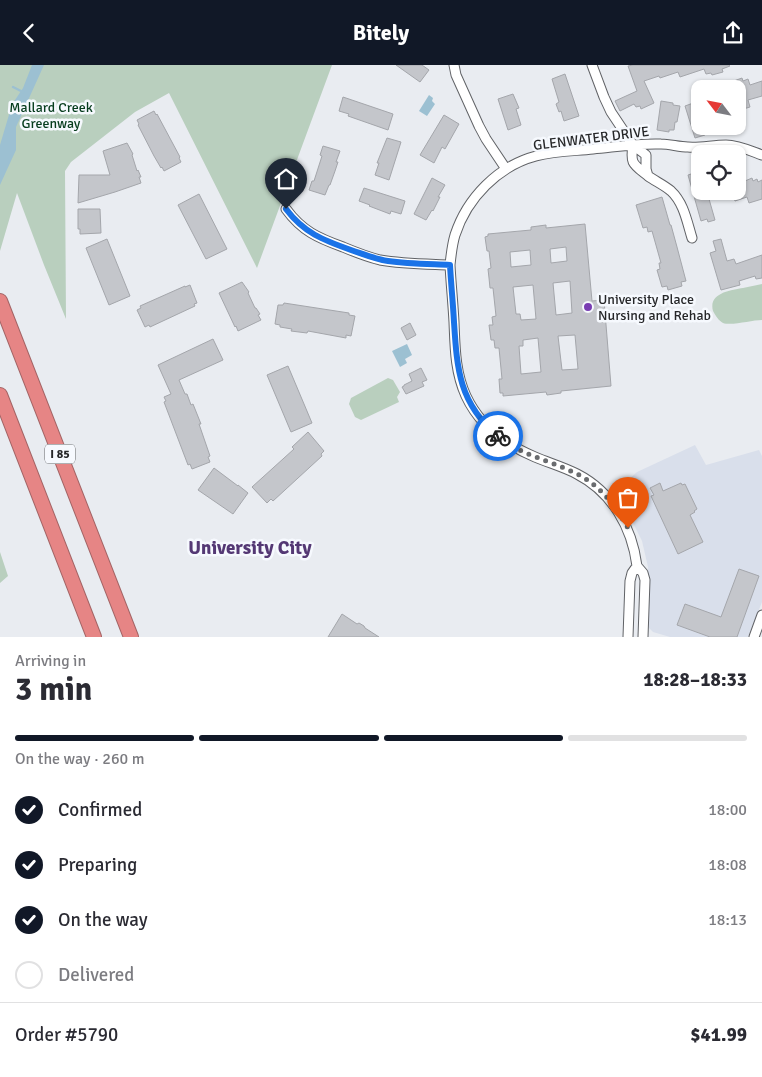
<!DOCTYPE html>
<html lang="en">
<head>
<meta charset="utf-8">
<style>
	body { margin:0; font-family:Signika,sans-serif; background:#f7f7f7; color:#2b2b33; height:100vh; display:flex; flex-direction:column; font-size:19px; white-space:nowrap }
	* { box-sizing:border-box; margin:0 }
	p { font-size:16px; color:#7c7c81 }
	.icon { flex:none; width:28px; height:28px; fill:none; stroke:currentColor; stroke-width:2; stroke-linecap:round; stroke-linejoin:round }
	.map { position:relative; height:572px; overflow:hidden }
	.details { display:flex; flex-direction:column; background:#fff; flex:1 }
	.details>* { flex:none }
	.needle { width:32px; rotate:302deg }
	.tools { position:absolute; left:691px; top:15px; display:grid; gap:10px }
	.tools a { display:grid; place-items:center; width:55px; height:55px; border-radius:10px; background:#fff; box-shadow:0 1px 4px #0004; font-size:25px }
	.pin { position:absolute; display:grid; place-items:center; width:42px; height:42px; color:#fff; margin:-51px -21px; border-radius:50% 50% 50% 0; rotate:-45deg; box-shadow:0 0 5px #0007 }
	.pin .icon { rotate:45deg }
	.courier { position:absolute; display:grid; place-items:center; width:50px; height:50px; margin:-25px; border:4px solid #1a73e8; border-radius:50%; background:#fff; color:#222; box-shadow:0 1px 6px #0007 }
	.head em { font-style:normal; font-weight:800 }
	.head div { display:flex; flex-direction:column-reverse }
	.head { display:flex; align-items:center; justify-content:space-between; height:85px; padding:0 15px }
	h1 { font-size:32px; font-weight:800; line-height:38px }
	.bar { display:grid; grid-template-columns:repeat(4,1fr); gap:8px 5px; align-content:center; height:60px; padding:0 15px }
	.bar i { height:6px; border-radius:4px; background:#e1e1e2 }
	.bar .on { background:#111827 }
	.bar p { grid-column:span 4 }
	.line { display:flex; align-items:center; gap:12px; padding:0 15px; border-top:1px solid #e1e1e2 }
	.line div { flex:1 }
	ol { padding:0 15px; list-style:none }
	li { display:flex; align-items:center; gap:15px; height:55px }
	li p { margin-inline-start:auto }
	li .icon { padding:5px; border-radius:50%; background:#111827; color:#fff; stroke-width:4 }
	li:last-child { color:#7c7c81 }
	li i { width:28px; height:28px; border:2px solid #e1e1e2; border-radius:50% }
	header { display:flex; justify-content:space-between; align-items:center; height:65px; padding:0 15px; background:#111827; color:#fff; font-size:22px; font-weight:800 }
	.map>svg:first-child { display:block }
</style>
</head>
<body>
<header><svg class="icon" aria-label="back" viewBox="0 0 24 24"><path d="M15 5l-7 7 7 7"/></svg>Bitely<svg class="icon" aria-label="share" viewBox="0 0 24 24"><path d="M12 15V3M7 8l5-5 5 5M5 13v7h14v-7"/></svg></header>
<div class="map">
<svg width="762" height="572" viewBox="0 0 762 572">
	<rect width="100%" height="100%" fill="#e9ecf1"/>
	<!-- built -->
	<path fill="#d9dfeb" d="M695,380L706,400L759,385L762,391V537L748,572H670L653,567L649,563L647,557L648,502L642,476L627,446L614,428L637,407Z"/>
	<!-- green -->
	<path fill="#b9cfbe" d="M0,0H332L257,203L169,28L135,47L71,97L65,106L66,254L44,200L17,128L0,186Z
		M762,219V255C752,255 732,261 723,258C719,256 715,250 713,246C708,228 731,225 743,223C749,222 756,220 762,219Z
		M388,313L393,315L400,327L397,332L399,337L361,355L355,352L349,339L351,333Z
		M0,487L8,511L0,518Z"/>
	<!-- water -->
	<path fill="#9cc0d2" d="M32,0H44L16,62V85L0,120V80L11,43L13,38L23,23Z
		M429,30L433,33L432,36L435,39L427,51L419,46Z
		M407,279L412,290L405,294L407,298L400,302L392,286Z"/>
	<g fill="none" stroke-linecap="round" stroke-linejoin="round">
		<!-- stream -->
		<path stroke="#9cc0d2" stroke-width="2.5" d="M13,22L23,27"/>
	</g>
	<!-- building -->
	<path fill="#c4c6cb" stroke="#a4a6ab" fill-rule="evenodd" d="M396,0H422L429,5L420,17Z
		M633,0H729L730,1L722,4L723,7L712,10L711,8L706,9L704,4L680,12L678,7L660,13L659,11L644,16L654,38L641,44L640,41L636,42L634,39L620,46L615,36L637,26L628,1Z
		M565,9L579,51L564,56L561,46L559,47L556,39L559,37L552,14Z
		M742,13L743,16L748,14L750,20L762,16V31L748,35L750,42L740,45L738,37V24H733L731,17Z
		M513,29L519,43L516,44L521,60L508,65L498,34Z
		M343,32L393,49L388,65L348,51L349,49L339,46Z
		M661,36L673,38V40L680,41L677,57H675L674,65H669V67L657,65Z
		M696,37L697,40L700,39V61H703L705,70L695,73L685,41Z
		M154,46L156,50L157,49L180,92L179,93L181,97L164,106L162,102L161,103L154,91L138,60L139,59L137,55Z
		M444,50L459,59L445,84L442,82L434,98L420,90Z
		M387,73L401,77L389,115L375,110L379,98H377Z
		M127,78L133,89L132,90L137,106L138,105L141,112H139L141,118L115,127L78,138L79,110H110L103,86Z
		M323,81L340,86L336,97H338L335,106L330,120H329L325,130L309,125L312,116H314L322,91L320,90Z
		M738,97H739L745,116L752,113L753,116L757,114L758,117L762,115V134L749,138L747,132L735,136L732,126H738Z
		M700,106V126H727V128L709,134L715,155L708,157L707,154L701,156L688,110Z
		M432,113L445,120L438,132H440L433,146L432,145L426,155L414,149Z
		M364,123L405,136L401,149L391,146L390,149L369,141L370,140L359,136Z
		M199,129L227,184L206,194L178,140Z
		M662,132L670,160H671L677,182L686,216L681,217L682,221L668,225L667,221L662,222L657,205L660,204L659,198H661L652,166L648,167L647,162L643,163L636,140Z
		M78,144H100L101,168L80,169V164H78Z
		M585,159L592,236L604,235L611,321L561,326V328L547,330L546,327L503,331V328H500L499,314H502L499,283H495L494,275H491L489,260H493L492,252L496,251L493,223H490L489,213L488,204L491,203L489,186H487L485,172L488,171V169L531,165V162L546,160V163ZM566,182L567,196L551,198L550,184ZM530,185L531,200L511,202L510,187ZM570,216L572,248L556,250L553,218ZM533,220L536,254L521,255L520,249H516L513,222ZM575,270L578,304L562,305L558,271ZM538,273L541,307L521,309L519,281H523V275Z
		M107,174L130,231L109,240L86,183Z
		M721,174L727,196L734,194L736,199L762,190V213L756,214L755,211L739,216L740,220L721,225L710,188L716,186L713,176Z
		M242,217L249,227L248,228L255,243H256L260,249L258,250L261,255L238,266L236,261L235,262L219,228Z
		M190,220L197,238L194,239L195,241L150,262L149,260L145,262L137,245L141,243L140,241L185,221V222Z
		M284,238L349,248V250L355,251L351,271L346,270V273L308,266L307,268L291,266L292,264L280,262V260L275,259L278,240H283Z
		M410,258L416,270L407,275L401,263Z
		M213,274L223,295L179,315L185,329H187L191,340L193,339L201,359H199L210,391L208,392L210,397L192,404L190,399L188,400L164,337L166,336L164,332L171,329L158,300Z
		M288,301L312,358L291,367L267,310Z
		M421,303L427,315L422,317L424,321L406,329L402,322L404,321V320L412,316L409,309Z
		M308,367L324,386L321,389L322,391L273,436L271,434L267,438L252,422L294,384L292,382Z
		M214,403L238,421V420L248,428L233,449L198,425Z
		M660,418L663,426L681,418L682,420L685,419L697,444L694,446L695,447L690,450L703,477L678,489L651,431L654,430L650,423Z
		M739,504L759,511L737,572H710L677,560L685,539L721,552Z
		M342,549L357,559L359,558L364,561L365,563L379,572H328Z"/>
	<g fill="none" stroke-linecap="round" stroke-linejoin="round">
		<!-- minor casing -->
		<g stroke="#606266" stroke-width="11">
			<path id="minor" d="M454,0L456,10L479,61L486,74L506,104
				M592,0L604,32L611,47L633,80L646,90V104L648,111C633,99 630,99 633,80
				M648,111C655,116 664,120 671,126C684,138 687,157 692,173
				M286,144C302,166 318,173 343,182C355,187 368,192 380,195C403,199 427,199 450,200
				M637,501C632,462 612,427 577,409C564,402 549,398 535,392C506,380 480,361 466,331C455,307 455,282 454,257C453,238 451,219 450,200C451,190 452,180 455,170C467,133 498,101 536,91C555,86 574,86 593,84C615,82 639,78 661,79C670,79 679,82 688,82C700,83 713,80 726,80C738,80 751,86 762,90
				M628,572L630,516L632,508L637,501L643,508L645,515L643,572
				M754,572L762,550"/>
		</g>
		<!-- highway casing -->
		<g stroke="#a36465" stroke-width="16">
			<path id="highway" d="M0,236L131,572
				M0,330L94,572"/>
		</g>
		<!-- minor -->
		<use href="#minor" stroke="#fff" stroke-width="9"/>
		<!-- highway -->
		<use href="#highway" stroke="#e68585" stroke-width="14"/>
	</g>
	<g fill="none" stroke-linecap="round" stroke-linejoin="round">
		<!-- done -->
		<path stroke="#6a6c6f" stroke-width="5" stroke-dasharray="0 9" d="M498,371C520,390 549,395 575,408C599,419 615,440 628,463"/>
		<!-- route -->
		<path stroke="#1a73e8" stroke-width="6" d="M286,144C304,168 323,175 351,185C363,189 375,194 388,196C409,199 430,199 450,200C451,219 453,238 454,257C457,304 459,339 498,371"/>
	</g>
	<!-- markers -->
	<circle fill="#793db2" stroke="#f6f9fe" stroke-width="2" cx="588" cy="242" r="5"/>
	<g text-anchor="middle" stroke-width="5" stroke-linejoin="round" paint-order="stroke">
		<!-- shield labels -->
		<rect fill="#f6f9fe" stroke="#646669" stroke-width="1" x="45" y="379.5" width="30" height="19" rx="4"/>
		<g font-size="12" font-weight="bold" fill="#262729">
			<text x="60" y="393">I 85</text>
		</g>
		<!-- park labels -->
		<g font-size="14" fill="#073d1e" stroke="#f6f9fe">
			<text x="51" y="47">Mallard Creek<tspan x="51" dy="16">Greenway</tspan></text>
		</g>
		<!-- street labels -->
		<g font-size="14" fill="#262729" stroke="#f6f9fe">
			<text transform="translate(591 73) rotate(-7)" y="5">GLENWATER DRIVE</text>
		</g>
		<!-- poi labels -->
		<g font-size="14" fill="#262729" stroke="#f6f9fe" text-anchor="start">
			<text x="598" y="239">University Place<tspan x="598" dy="16">Nursing and Rehab</tspan></text>
		</g>
		<!-- district labels -->
		<g font-size="19" font-weight="bold" fill="#543874" stroke="#f6f9fe">
			<text x="250" y="489">University City</text>
		</g>
	</g>
</svg>
<div class="tools">
<a><svg class="needle" viewBox="-14 -14 28 28"><path d="M0-13l5 13h-10z" fill="#e53935"/><path d="M0 13l5-13h-10z" fill="#7c7c81"/></svg></a>
<a><svg class="icon" aria-label="locate" viewBox="0 0 24 24"><circle cx="12" cy="12" r="6"/><path d="M12 2v4M12 18v4M2 12h4M18 12h4"/></svg></a>
</div>
<div class="pin" style="left:628px;top:463px;background:#ea580c"><svg class="icon" aria-label="bag" viewBox="0 0 24 24"><path d="M5 8h14l-1 12H6zM9 8a3 3 0 0 1 6 0"/></svg></div>
<div class="pin" style="left:286px;top:144px;background:#1f2937"><svg class="icon" aria-label="home" viewBox="0 0 24 24"><path d="M3 11l9-7 9 7M6 9v11h12V9"/></svg></div>
<div class="courier" style="left:498px;top:371px"><svg class="icon" aria-label="bike" viewBox="0 0 24 24"><circle cx="6" cy="16" r="4"/><circle cx="18" cy="16" r="4"/><path d="M6 16l4-8h5l3 8M10 8l3 8H6M13 5h3"/></svg></div>
</div>
<section class="details">
<div class="head"><div><h1>3 min</h1><p>Arriving in</p></div><em>18:28–18:33</em></div>
<div class="bar"><i class="on"></i><i class="on"></i><i class="on"></i><i></i><p>On the way · 260 m</p></div>
<ol>
<li><svg class="icon" aria-label="check" viewBox="0 0 24 24"><path d="M5 12l5 5 9-10"/></svg>Confirmed<p>18:00</p></li>
<li><svg class="icon" aria-label="check" viewBox="0 0 24 24"><path d="M5 12l5 5 9-10"/></svg>Preparing<p>18:08</p></li>
<li><svg class="icon" aria-label="check" viewBox="0 0 24 24"><path d="M5 12l5 5 9-10"/></svg>On the way<p>18:13</p></li>
<li><i></i>Delivered</li>
</ol>
<div class="line" style="height:65px"><div>Order #5790</div><b>$41.99</b></div>
</section>
</body>
</html>
